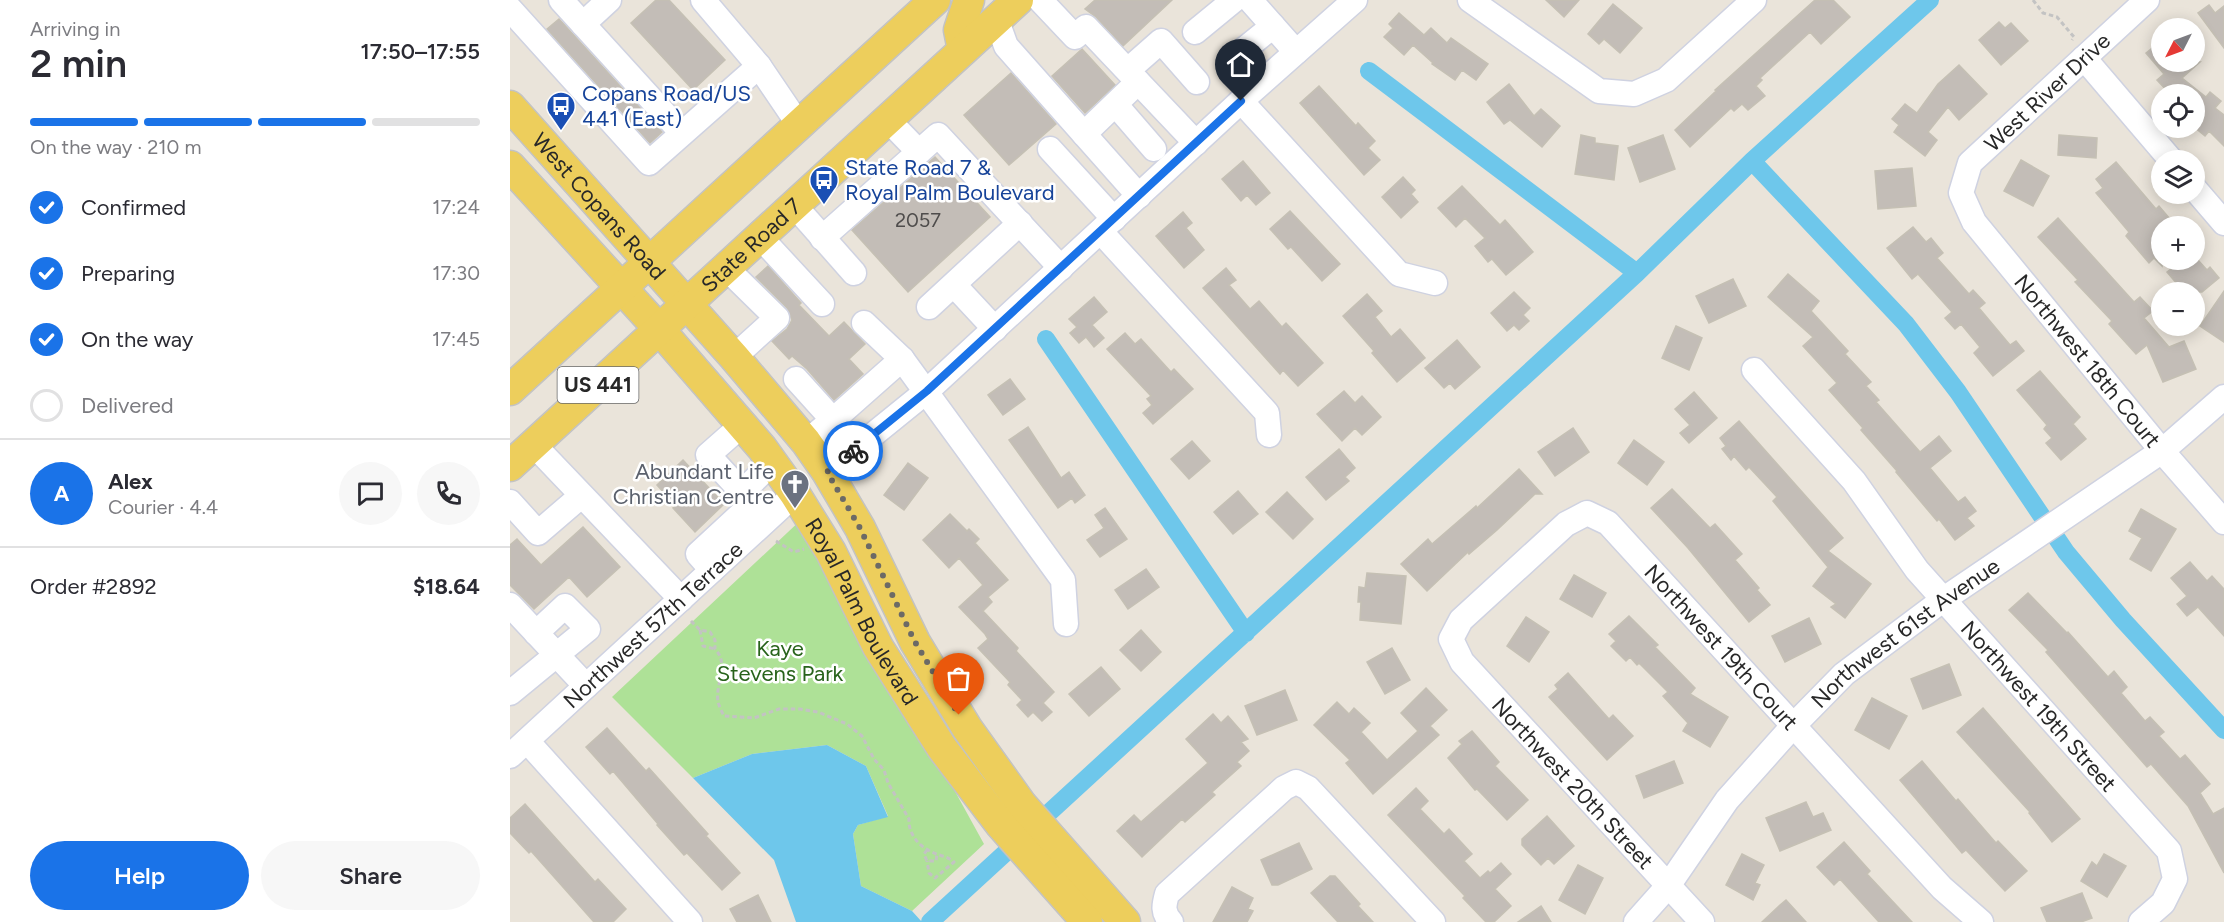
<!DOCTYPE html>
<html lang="en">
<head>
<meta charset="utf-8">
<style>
	body { margin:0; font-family:Figtree,sans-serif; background:#f7f7f7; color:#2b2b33; height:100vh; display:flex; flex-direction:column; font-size:22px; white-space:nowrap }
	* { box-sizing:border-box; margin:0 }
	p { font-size:20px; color:#7c7c81 }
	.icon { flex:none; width:33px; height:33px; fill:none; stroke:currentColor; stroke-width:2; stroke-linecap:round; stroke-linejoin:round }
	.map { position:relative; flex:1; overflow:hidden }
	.panel { display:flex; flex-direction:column; background:#fff; width:510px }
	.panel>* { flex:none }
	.needle { width:39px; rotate:228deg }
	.controls { position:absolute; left:1641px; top:18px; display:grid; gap:12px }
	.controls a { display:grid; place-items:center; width:54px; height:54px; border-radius:50%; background:#fff; box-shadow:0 3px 15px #0003; font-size:30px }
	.pin { position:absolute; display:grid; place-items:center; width:51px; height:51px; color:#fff; margin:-62px -26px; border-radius:50% 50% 50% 0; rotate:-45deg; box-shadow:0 0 6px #0007 }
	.pin .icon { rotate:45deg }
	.courier { position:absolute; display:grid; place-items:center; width:60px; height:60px; margin:-30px; border:4px solid #1a73e8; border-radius:50%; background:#fff; color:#222; box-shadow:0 2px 8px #0007 }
	.head em { font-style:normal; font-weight:600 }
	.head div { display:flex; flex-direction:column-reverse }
	.head { display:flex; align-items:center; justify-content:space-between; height:102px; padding:0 30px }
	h1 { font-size:39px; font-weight:600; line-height:45px }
	.bar { display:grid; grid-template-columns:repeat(4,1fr); gap:9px 6px; align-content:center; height:72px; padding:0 30px }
	.bar i { height:8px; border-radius:4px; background:#e1e1e2 }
	.bar .active { background:#1a73e8 }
	.bar p { grid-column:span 4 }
	.line { display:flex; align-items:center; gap:15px; padding:0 30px; border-top:2px solid #e1e1e2 }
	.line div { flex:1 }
	.round { display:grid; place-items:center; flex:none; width:63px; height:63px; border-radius:32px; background:#f7f7f7 }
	ol { padding:0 30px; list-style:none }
	li { display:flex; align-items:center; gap:18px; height:66px }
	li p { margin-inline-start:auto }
	li .icon { padding:6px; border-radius:50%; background:#1a73e8; color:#fff; stroke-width:4 }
	li:last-child { color:#7c7c81 }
	li i { width:33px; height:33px; border:3px solid #e1e1e2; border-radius:50% }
	.cta { display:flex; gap:12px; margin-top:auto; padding:12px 30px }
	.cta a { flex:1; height:69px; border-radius:36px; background:#1a73e8; color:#fff; font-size:24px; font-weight:600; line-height:69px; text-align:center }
	.cta a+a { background:#f7f7f7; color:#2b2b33 }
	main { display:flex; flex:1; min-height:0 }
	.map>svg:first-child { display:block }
</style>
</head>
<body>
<main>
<section class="panel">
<div class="head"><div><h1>2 min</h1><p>Arriving in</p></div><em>17:50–17:55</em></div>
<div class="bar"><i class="active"></i><i class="active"></i><i class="active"></i><i></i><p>On the way · 210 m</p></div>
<ol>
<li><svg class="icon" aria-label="check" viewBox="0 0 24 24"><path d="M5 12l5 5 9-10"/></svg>Confirmed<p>17:24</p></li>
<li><svg class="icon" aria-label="check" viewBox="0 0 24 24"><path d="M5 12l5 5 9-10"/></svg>Preparing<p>17:30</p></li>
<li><svg class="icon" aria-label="check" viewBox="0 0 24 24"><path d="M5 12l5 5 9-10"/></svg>On the way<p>17:45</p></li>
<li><i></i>Delivered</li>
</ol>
<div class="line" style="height:108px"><b class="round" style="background:#1a73e8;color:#fff">A</b><div><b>Alex</b><p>Courier · 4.4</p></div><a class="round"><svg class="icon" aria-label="chat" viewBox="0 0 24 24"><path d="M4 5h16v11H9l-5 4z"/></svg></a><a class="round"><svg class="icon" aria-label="phone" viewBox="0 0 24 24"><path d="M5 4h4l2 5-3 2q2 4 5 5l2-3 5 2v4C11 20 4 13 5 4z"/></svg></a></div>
<div class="line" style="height:78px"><div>Order #2892</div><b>$18.64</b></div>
<div class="cta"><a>Help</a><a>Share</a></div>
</section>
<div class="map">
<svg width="1714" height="922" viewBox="0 0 1714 922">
	<rect width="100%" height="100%" fill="#eae4da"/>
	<!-- green -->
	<path fill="#aee197" d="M294,517L474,844L402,911L351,886L343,834L348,825L378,816L356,766L317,745L242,754L183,778L102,697Z"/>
	<!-- water -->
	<path fill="#6ec7eb" d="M317,745L356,766L378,817L348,825L343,834L351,886L402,911L412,922H286L264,860L183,778L242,754Z"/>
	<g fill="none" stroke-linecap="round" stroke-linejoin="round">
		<!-- canal -->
		<path stroke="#6ec7eb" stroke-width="18" d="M859,71L1127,273
			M1242,161L1396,324L1448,392L1556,552L1613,620L1714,730
			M536,339L736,633
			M420,922L1127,273L1242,161L1420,0"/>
	</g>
	<!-- building -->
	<path fill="#c3bdb7" stroke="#c5c0b4" stroke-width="1.5" d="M146,0H159L215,60L183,90L121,23Z
		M585,0H662L613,46L586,17L575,9Z
		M1036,0H1069L1054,17Z
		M1305,0H1323L1340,17L1311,44L1300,32L1250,78L1252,80L1246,86L1255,96L1238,110L1232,104L1224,111L1221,108L1180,147L1165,130L1206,91L1205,90Z
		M1103,4L1132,28L1110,53L1094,39L1089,44L1078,34Z
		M1699,5L1705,13L1714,6V48L1688,13Z
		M889,13L914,35L921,28L937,43L941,38L978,64L966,80L952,70L945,80L922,64L923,63L903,45L894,55L874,37L883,28L879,24Z
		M49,19L152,132L140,143L37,29Z
		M1489,22L1495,28L1501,23L1518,41L1491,65L1469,40Z
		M1652,40V62H1690L1672,78L1696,97L1700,92L1711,101L1705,108L1714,115V146L1699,131L1695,136L1684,127V94H1660L1647,80L1654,74L1636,53Z
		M572,49L605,85L575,113L542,76Z
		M1449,65L1477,94L1449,120L1438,107L1418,132L1427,140L1415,156L1384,132L1389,125L1382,119L1395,104L1407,113L1428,84Z
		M501,73L546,124L499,165L454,115Z
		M999,84L1024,116L1031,109L1050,126L1032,147L1000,120L994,124L977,102Z
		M809,86L846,126L848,123L865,141L858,148L870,160L854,175L790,103Z
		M1071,135L1085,138V143L1108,146L1104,180L1065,174Z
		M1153,135L1165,169L1130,182L1118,148Z
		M1549,135L1587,138L1586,158L1548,155Z
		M425,157L480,217L398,292L342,230Z
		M1511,160L1539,176L1523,206L1494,191Z
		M733,161L760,193L746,205L737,195L731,201L712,179Z
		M1606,162L1646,209L1649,206L1666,226H1652V266L1644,258L1639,263L1616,236L1619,232L1586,193L1593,188L1586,179Z
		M1402,168L1406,206L1368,209L1365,171Z
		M893,177L905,190L901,194L908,202L891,218L872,197Z
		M952,186L990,225L995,220L1023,252L996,275L982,259L978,262L965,246L975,238L955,218L946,227L928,208Z
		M780,211L830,264L812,281L781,247L778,249L760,229Z
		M673,212L682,223L676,228L694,250L674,268L646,236Z
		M1548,218L1624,302L1630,297L1643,311L1634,318L1659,347L1674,341L1686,369L1653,382L1637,345L1626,354L1599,324L1602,321L1565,282L1568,280L1528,237Z
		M1403,227L1416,242L1421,238L1433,253L1427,258L1459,294L1463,290L1475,303L1469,308L1500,345L1506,341L1514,351L1483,376L1464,353L1470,347L1451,324L1445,329L1435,318L1442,312L1408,274L1402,279L1377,248Z
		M1672,260H1688L1697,270L1700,267L1709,278L1692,292H1674L1657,272Z
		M258,266L291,303L289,305L319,336L334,322L355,344L339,359L353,374L324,400L297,369L282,356L279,359L262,341L277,329L282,320L277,308L246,277Z
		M716,268L726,280L719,285L740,309L749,301L772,327L776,323L813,363L788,386L773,370L770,374L693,288Z
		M1278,274L1309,301L1301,311L1338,351L1335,354L1361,382L1356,386L1369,400L1366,402L1410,452L1429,436L1441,451L1420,468L1448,502L1455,497L1466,511L1457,518L1464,526L1445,540L1429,519L1427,521L1386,472L1387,471L1351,430L1353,428L1319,390L1327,383L1293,346L1303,337L1258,297Z
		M1223,279L1236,306L1199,323L1186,296Z
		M1714,291V342L1690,326Z
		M1004,292L1020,308L1013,315L1019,321L1009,330L1004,325L997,331L981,313Z
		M857,294L872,311L865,317L881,337L890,329L915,358L887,382L862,353L864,351L833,316Z
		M584,297L597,312L582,325L594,338L584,347L576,337L569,343L560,333L567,327L559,319Z
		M1166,326L1192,338L1179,370L1152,358Z
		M615,333L625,344L631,339L661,372L664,369L683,389L643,424L633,413L642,405L637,399L641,396L597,349Z
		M947,340L970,367L945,389L940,383L934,388L915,368Z
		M1530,371L1570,417L1563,424L1576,439L1551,460L1536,443L1542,438L1534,429L1537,425L1507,390Z
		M500,379L515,399L493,415L478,395Z
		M834,391L845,403L852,396L871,417L852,435L845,428L832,441L807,414Z
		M1184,392L1207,418L1179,443L1170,433L1180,425L1165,409Z
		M1229,421L1333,538L1318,551L1361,584L1335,618L1321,607L1326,604L1303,586L1318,567L1263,501L1267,497L1239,467L1236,470L1224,456L1221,460L1212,449L1216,446L1210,438Z
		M518,427L551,478L559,472L575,495L565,503L562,498L548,508L499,440Z
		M1063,428L1079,452L1045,476L1028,452Z
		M1124,440L1154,462L1137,485L1108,463Z
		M682,441L700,461L679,479L661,459Z
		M829,449L845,468L835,477L839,481L816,500L796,477Z
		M173,460L214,504L185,532L163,508L166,506L147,485Z
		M398,463L418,478L394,510L374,495Z
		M1009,469L1032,494H1025L987,530L959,554L958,552L917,591L891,564L918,539L922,544L966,506L967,508Z
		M1162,489L1200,528L1205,524L1232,554L1225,560L1249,588L1247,590L1260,605L1239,622L1178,548L1141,508Z
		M728,491L748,514L723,534L704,512Z
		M777,492L803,519L783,539L756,512Z
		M595,508L617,539L590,557L577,540L594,528L585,515Z
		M1631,509L1666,529L1641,571L1620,559L1632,538L1619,531Z
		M440,514L457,531L459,529L469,539L465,543L498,580L478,597L482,602L473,611L508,648L506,651L544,692L533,703L542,712L532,721L523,712L518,717L507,705L512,700L498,685L500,682L468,648L478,639L475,634L449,607L473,585L449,558L439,568L413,540Z
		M73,527L110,567L77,597L59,577L24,609L0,585V545L7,539L31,565Z
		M1680,562L1697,581L1702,576L1714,589V636L1688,607L1677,616L1667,604L1677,596L1661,578Z
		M636,569L649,587L618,609L605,590Z
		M857,573L896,576L891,624L850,620L851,602H848L849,587L855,588Z
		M1064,575L1096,593L1082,617L1050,599Z
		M1518,593L1557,633L1558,632L1598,677L1604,671L1617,687L1611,693L1635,721L1640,717L1654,732L1649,736L1670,759L1675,755L1700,784L1690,793L1703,814L1714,808V873L1678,806L1641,764L1637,767L1536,652L1538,650L1499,610Z
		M1119,616L1148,645L1145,647L1185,688L1180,694L1218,717L1200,747L1173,731L1178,723L1153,696L1158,692L1129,663L1127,665L1120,657L1116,661L1101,646L1106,641L1099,634Z
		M1016,617L1039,632L1019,662L997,646Z
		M1299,618L1311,644L1275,662L1262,636Z
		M631,630L651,652L631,671L610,650Z
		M882,648L900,680L875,694L857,662Z
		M1439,664L1451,695L1413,709L1401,679Z
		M591,667L610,689L579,716L559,694Z
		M1058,673L1099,719L1103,715L1123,736L1097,760L1039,697L1048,689L1045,685Z
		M916,688L937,710L920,726L929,735L863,794L836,763L840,760L804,725L827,702L839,714L844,708L860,723L851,732L877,760L908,731L891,713Z
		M775,690L787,720L747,735L735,706Z
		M1362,698L1397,716L1379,749L1345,730Z
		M1473,708L1570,819L1542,842L1519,813L1520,812L1447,732Z
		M703,714L711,723L718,716L738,739L731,742L739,751L727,762L731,766L702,792L705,795L675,822L672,819L632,857L607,831L624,815L631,822L698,763L676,739Z
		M97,728L136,771L139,768L198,834L196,836L230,873L212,890L177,853L174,855L147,825L148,824L103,771L100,774L76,747Z
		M962,731L989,762L985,766L1018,800L997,820L967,789L965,790L938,758L952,744L949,741Z
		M1164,761L1173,783L1134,798L1126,776Z
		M1412,761L1446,801L1448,799L1486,843L1488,841L1517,871L1495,891L1456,850L1452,853L1390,780Z
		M906,788L918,801L910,809L934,834L939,829L962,854L954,861L970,878L978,871L980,873L991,863L1001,874L985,889L1001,906L984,922H976L953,898L955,896L878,815Z
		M1296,802L1303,817L1313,813L1321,830L1270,851L1256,818Z
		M15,804L85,882L88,879L116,909L103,922H84L21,851L19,853L0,833V818Z
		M1037,816L1064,846L1044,864L1038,858L1031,865L1012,845V839Z
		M1334,842L1360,871L1357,874L1402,922H1369L1330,879L1324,885L1307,867Z
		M789,843L802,869L768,885H762L751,860Z
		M1232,854L1254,865L1245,883L1250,885L1243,900L1216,885Z
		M1594,854L1616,866L1597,897L1571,881L1582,862L1587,866Z
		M1068,865L1093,878L1075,914L1049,900Z
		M820,876H825L850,904L848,906L863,922H828L801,893Z
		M722,887L743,898L738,909L743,911L737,922H703Z
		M1572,893L1582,918L1571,922H1537L1531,908Z
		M248,895L261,922H227L220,909Z
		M1276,900L1296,922H1252L1270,905Z
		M1031,906L1041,922H1008Z"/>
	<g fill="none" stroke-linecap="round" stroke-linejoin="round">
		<!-- minor casing -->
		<g stroke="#cfd2e1" stroke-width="27">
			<g id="minor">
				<path d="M51,0L172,133"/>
				<path d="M193,0L249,66L289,125"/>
				<path d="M530,0L565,37L576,27L686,143"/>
				<path d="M740,0L786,52"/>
				<path d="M960,0L1089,91L1124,94L1156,80L1244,0"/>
				<path id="s1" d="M1637,0L1460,163L1451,193L1464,222L1652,451L1714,522"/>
				<path d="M0,9L139,163L249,66"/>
				<path d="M487,21L496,46L574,134"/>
				<path d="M73,24L99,0"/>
				<path d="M685,32L724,0"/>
				<path d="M726,56L763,26"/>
				<path d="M1574,58L1661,160"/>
				<path d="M618,70L651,41L687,82"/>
				<path d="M628,82L574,134L629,196"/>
				<path d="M731,101L889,274L925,283"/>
				<path d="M606,105L644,149"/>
				<path d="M378,120L409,152"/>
				<path d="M540,149L604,219"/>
				<path d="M1684,188L1714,223"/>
				<path d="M284,205L344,273"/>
				<path d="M591,232L757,413L759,435"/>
				<path d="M250,237L312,304"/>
				<path d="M312,238L428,135L551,268"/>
				<path d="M216,268L267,318L224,357"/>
				<path d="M444,285L485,329"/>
				<path d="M419,307L510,223"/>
				<path d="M354,323L392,359"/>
				<path id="s2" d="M1244,370L1344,481L1407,570L1659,851L1665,879L1653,903L1631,922"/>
				<path d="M286,379L323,420"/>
				<path d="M232,425L198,455L232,492L263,462"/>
				<path d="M296,442L323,420L392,359L553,580L556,624"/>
				<path d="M23,444L171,599"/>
				<path d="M317,472L417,391L731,101L845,0"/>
				<path d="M0,502L28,533L71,496"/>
				<path d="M202,570L188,554L240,506L254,522"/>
				<path d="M0,605L76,686"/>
				<path d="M0,693L78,629L55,606L26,633"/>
				<path d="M17,741L180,922"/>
				<path id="s3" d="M0,756L285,494"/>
				<path d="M661,922C652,912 654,905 657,894L774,788L786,782L798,788L923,922"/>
				<path id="s4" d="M1126,922L1158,886L1217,800L1283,726L1334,674L1434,599L1652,451L1714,397"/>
				<path id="s5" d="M1192,922L952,662L941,639L951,620L1056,524L1077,513L1098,523L1432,888L1471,922"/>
			</g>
		</g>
		<!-- major casing -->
		<g stroke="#c3c3c3" stroke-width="33">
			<g id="major">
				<path d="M453,50L449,30L459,0"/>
				<path id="s6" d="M0,106L224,357L296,442L317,472L350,528L405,642L457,728L512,805L615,922"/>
				<path id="s7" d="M0,166L149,329L252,448L285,494L321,552L368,647L432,748L490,824L577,922"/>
				<path d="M0,390L425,0"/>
				<path id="s8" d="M0,466L508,0"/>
			</g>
		</g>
		<!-- path -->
		<path stroke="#c3c3c3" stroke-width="3" stroke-dasharray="4.5 3" stroke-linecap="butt" d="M1523,0L1533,13L1547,17L1564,37L1562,40
			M266,541L284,552L294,549
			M181,621L190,630L200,632L205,640V649C220,665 205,683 208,702C209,706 212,712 214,716L244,718L269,709H290L308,712L337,724L352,736L364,759L374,770L378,783L399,819C398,832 407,844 418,850C427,856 436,855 444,862L425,878L419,873L417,861
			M190,630L193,646L205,649
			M417,850L414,854L417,861H426L427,854"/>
		<!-- minor -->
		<use href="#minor" stroke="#fff" stroke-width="24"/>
		<!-- major -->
		<use href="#major" stroke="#edce5c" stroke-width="30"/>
	</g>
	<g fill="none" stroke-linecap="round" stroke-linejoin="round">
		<!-- done -->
		<path stroke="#6c6a66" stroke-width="6" stroke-dasharray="0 10.8" d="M343,451L317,472L350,528L405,642L449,715"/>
		<!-- route -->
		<path stroke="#1a73e8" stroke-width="8" d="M343,451L417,391L731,101"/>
	</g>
	<!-- icons -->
	<defs>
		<g id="bus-pin" transform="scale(1.5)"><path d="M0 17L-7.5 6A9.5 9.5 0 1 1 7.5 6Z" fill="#1a4fb4" stroke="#fff"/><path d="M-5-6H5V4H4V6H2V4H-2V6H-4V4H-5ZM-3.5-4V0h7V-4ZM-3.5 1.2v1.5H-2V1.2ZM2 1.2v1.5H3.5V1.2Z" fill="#fff"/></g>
		<g id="church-pin" transform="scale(1.5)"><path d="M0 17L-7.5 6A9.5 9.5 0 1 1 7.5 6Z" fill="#6b7280" stroke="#fff"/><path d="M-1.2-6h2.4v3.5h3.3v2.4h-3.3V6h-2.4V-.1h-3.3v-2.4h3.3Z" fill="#fff"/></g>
	</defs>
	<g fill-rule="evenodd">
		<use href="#bus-pin" x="51" y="106"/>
		<use href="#bus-pin" x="314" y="180"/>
		<use href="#church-pin" x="285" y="484"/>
	</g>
	<g text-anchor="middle" stroke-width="5" stroke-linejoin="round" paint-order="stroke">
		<!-- number labels -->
		<g font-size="20" fill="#4f4d4c">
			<text x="408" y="227">2057</text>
		</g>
		<!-- shield labels -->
		<rect fill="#fff" stroke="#686868" stroke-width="1.5" x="47.5" y="367" width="81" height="36" rx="4.5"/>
		<g font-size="21" font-weight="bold" fill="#282828">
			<text x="88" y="392">US 441</text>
		</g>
		<!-- street labels -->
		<g font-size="22" fill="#282828" stroke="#fff">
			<text transform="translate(1537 92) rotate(-43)" y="8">West River Drive</text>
			<text dy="8" stroke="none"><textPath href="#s6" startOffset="134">West Copans Road</textPath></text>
			<text dy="8" stroke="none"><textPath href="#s8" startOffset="327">State Road 7</textPath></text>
			<text dy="8" stroke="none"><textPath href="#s1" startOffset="483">Northwest 18th Court</textPath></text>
			<text dy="8" stroke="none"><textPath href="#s7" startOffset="570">Royal Palm Boulevard</textPath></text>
			<text dy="8" stroke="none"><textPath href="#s3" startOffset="194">Northwest 57th Terrace</textPath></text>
			<text dy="8" stroke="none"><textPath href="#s4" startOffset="398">Northwest 61st Avenue</textPath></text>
			<text dy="8" stroke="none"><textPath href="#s5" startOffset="758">Northwest 19th Court</textPath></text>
			<text dy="8" stroke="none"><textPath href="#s2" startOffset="441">Northwest 19th Street</textPath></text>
			<text transform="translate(1063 783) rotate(47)" y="8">Northwest 20th Street</text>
		</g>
		<!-- transit labels -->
		<g font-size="22" fill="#164399" stroke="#fff" text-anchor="start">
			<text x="72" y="101">Copans Road/US<tspan x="72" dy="25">441 (East)</tspan></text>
			<text x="335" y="175">State Road 7 &amp;<tspan x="335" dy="25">Royal Palm Boulevard</tspan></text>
		</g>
		<!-- worship labels -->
		<g font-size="22" fill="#5b616d" stroke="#fff" text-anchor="end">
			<text x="264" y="479">Abundant Life<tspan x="264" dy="25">Christian Centre</tspan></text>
		</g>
		<!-- park labels -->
		<g font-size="22" fill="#28631b" stroke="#fff">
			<text x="270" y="656">Kaye<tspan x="270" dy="25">Stevens Park</tspan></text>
		</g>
	</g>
</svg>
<div class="controls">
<a><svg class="needle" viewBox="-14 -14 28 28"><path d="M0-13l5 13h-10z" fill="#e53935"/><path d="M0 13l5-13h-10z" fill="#7c7c81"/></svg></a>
<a><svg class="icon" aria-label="locate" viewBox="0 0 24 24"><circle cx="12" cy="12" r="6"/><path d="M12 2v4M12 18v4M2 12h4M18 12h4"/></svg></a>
<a><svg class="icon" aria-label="layers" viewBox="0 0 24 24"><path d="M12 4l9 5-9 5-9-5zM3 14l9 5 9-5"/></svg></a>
<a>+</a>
<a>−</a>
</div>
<div class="pin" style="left:449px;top:715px;background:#ea580c"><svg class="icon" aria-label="bag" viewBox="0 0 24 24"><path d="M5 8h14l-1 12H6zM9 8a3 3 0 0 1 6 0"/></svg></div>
<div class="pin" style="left:731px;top:101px;background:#1f2937"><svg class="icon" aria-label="home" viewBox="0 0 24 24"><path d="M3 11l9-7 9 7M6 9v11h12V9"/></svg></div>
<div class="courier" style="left:343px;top:451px"><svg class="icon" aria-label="bike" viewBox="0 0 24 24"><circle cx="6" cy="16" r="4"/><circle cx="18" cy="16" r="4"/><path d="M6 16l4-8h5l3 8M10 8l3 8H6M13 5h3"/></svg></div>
</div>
</main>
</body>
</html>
